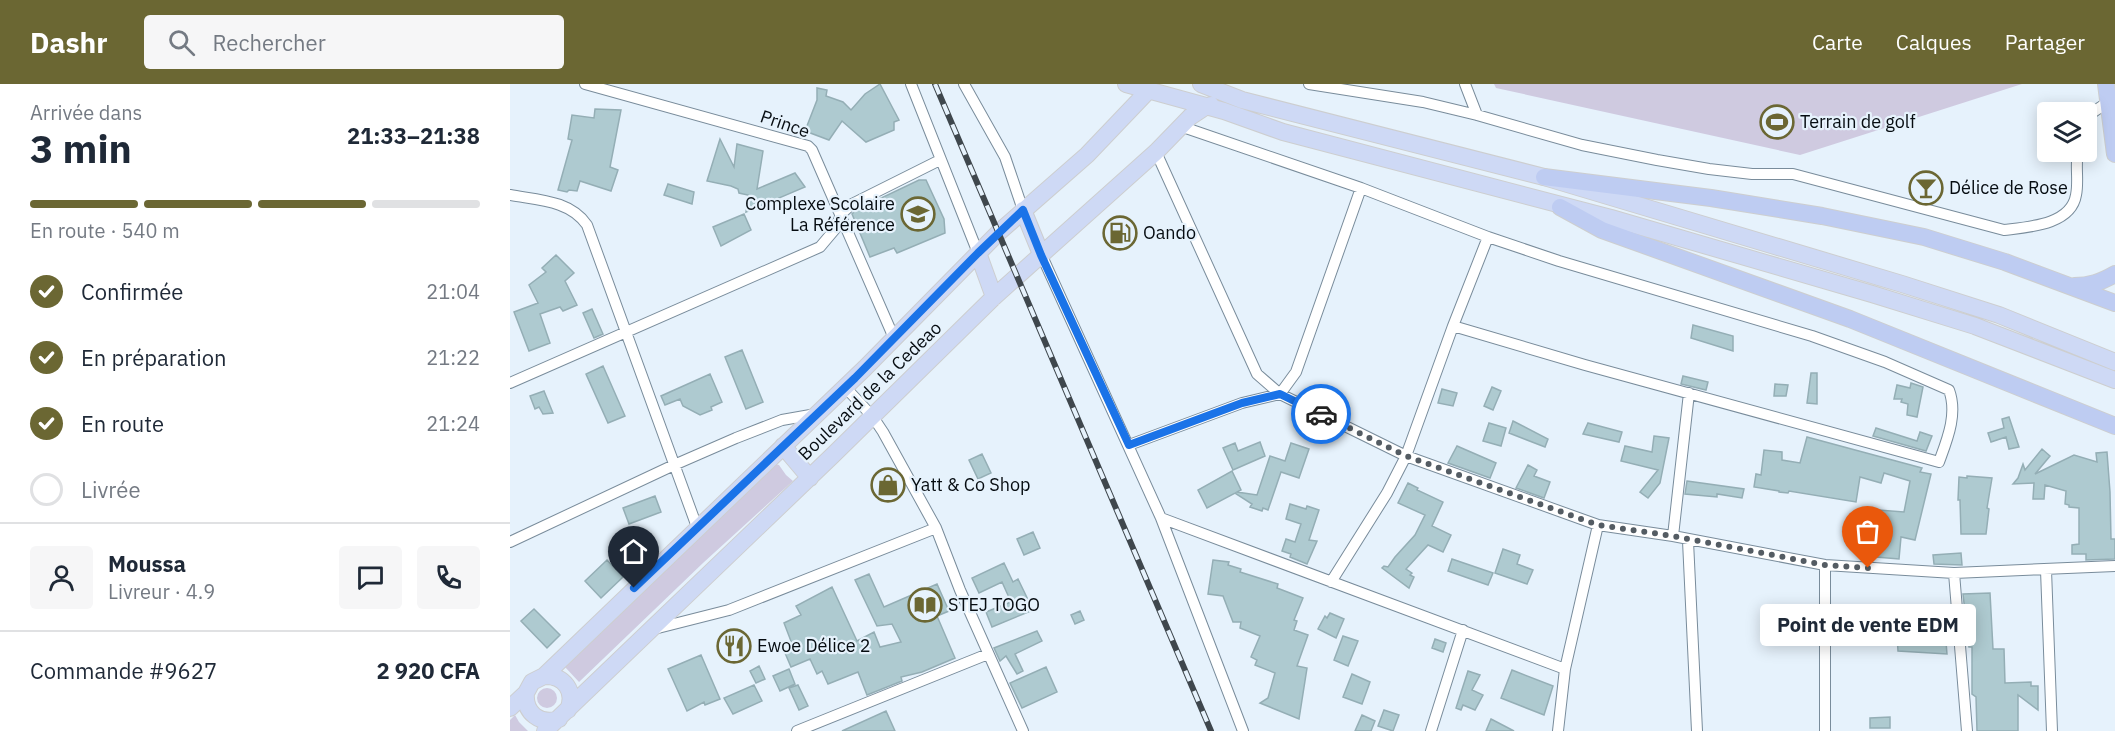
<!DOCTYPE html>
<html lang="fr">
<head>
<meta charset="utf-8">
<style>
	body { margin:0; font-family:"IBM Plex Sans",sans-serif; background:#f6f6f7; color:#1f2937; height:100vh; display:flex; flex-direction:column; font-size:22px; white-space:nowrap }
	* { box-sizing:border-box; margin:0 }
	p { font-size:20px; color:#747a83 }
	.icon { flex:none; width:33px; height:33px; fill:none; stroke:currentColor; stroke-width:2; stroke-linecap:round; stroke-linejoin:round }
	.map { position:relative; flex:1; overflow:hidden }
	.details { display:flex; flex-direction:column; background:#fff; width:510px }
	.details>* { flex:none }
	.buttons { position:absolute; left:1527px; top:18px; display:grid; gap:12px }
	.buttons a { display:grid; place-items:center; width:60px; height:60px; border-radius:6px; background:#fff; box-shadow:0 3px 15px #0003; font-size:30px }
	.pin { position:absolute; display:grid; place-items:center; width:51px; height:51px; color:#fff; margin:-62px -26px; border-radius:50% 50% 50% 0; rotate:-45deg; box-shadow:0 0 6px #0007 }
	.pin .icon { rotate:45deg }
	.courier { position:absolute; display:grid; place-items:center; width:60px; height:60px; margin:-30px; border:4px solid #1a73e8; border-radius:50%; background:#fff; color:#222; box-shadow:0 2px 8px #0007 }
	.bubble { position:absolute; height:42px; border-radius:6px; background:#fff; box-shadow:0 3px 15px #0003; font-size:20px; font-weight:700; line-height:42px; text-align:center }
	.summary em { font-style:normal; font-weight:700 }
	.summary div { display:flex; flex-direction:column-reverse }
	.summary { display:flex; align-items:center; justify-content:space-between; height:102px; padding:0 30px }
	h1 { font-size:39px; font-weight:700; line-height:45px }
	.bar { display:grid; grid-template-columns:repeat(4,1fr); gap:9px 6px; align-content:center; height:72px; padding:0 30px }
	.bar i { height:8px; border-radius:4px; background:#e0e1e3 }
	.bar .active { background:#6b6733 }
	.bar p { grid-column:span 4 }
	.line { display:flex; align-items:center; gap:15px; padding:0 30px; border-top:2px solid #e0e1e3 }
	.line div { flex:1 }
	.round { display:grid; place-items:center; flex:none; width:63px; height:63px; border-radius:6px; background:#f6f6f7 }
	ol { padding:0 30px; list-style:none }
	li { display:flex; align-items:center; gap:18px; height:66px }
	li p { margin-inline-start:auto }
	li .icon { padding:6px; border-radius:50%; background:#6b6733; color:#fff; stroke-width:4 }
	li:last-child { color:#747a83 }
	li i { width:33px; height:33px; border:3px solid #e0e1e3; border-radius:50% }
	header { display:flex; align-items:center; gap:36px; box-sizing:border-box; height:84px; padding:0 30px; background:#6b6733; color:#fff }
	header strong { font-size:28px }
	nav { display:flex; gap:33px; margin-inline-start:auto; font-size:21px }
	.search { width:420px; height:54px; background:#f6f6f7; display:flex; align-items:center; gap:15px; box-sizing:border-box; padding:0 21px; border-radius:6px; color:#747a83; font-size:22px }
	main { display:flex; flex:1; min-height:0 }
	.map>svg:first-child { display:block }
</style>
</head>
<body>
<header>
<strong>Dashr</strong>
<div class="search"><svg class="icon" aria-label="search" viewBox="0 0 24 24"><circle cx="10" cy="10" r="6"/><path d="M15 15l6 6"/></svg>Rechercher</div>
<nav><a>Carte</a><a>Calques</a><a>Partager</a></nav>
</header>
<main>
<section class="details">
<div class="summary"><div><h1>3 min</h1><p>Arrivée dans</p></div><em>21:33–21:38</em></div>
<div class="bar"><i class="active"></i><i class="active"></i><i class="active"></i><i></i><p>En route · 540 m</p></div>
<ol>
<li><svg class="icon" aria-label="check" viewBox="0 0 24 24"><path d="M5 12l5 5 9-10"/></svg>Confirmée<p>21:04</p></li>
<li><svg class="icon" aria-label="check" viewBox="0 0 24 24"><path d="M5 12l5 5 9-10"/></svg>En préparation<p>21:22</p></li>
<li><svg class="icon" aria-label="check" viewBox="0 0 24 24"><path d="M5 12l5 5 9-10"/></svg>En route<p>21:24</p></li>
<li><i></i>Livrée</li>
</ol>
<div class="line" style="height:108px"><a class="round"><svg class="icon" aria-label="person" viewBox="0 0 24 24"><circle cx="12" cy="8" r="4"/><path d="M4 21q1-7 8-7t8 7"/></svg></a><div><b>Moussa</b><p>Livreur · 4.9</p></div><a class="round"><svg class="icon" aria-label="chat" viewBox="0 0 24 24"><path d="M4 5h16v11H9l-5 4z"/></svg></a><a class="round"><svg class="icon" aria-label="phone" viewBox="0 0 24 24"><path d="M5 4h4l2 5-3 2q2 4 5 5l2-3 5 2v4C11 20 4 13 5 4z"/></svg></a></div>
<div class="line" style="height:78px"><div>Commande #9627</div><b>2 920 CFA</b></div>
</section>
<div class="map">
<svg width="1605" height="647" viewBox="0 0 1605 647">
	<rect width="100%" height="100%" fill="#e6f2fc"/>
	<!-- green -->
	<path fill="#cfcae0" d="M984,0H1512L1290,71L986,4Z
		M265,380L269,381L276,391L283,397L193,479L69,598L55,583Z
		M27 614a10 10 0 1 1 20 0a10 10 0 1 1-20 0Z
		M5,631L9,638L18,647H0V636Z"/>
	<!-- building -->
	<path fill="#aecad0" stroke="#94aeb5" stroke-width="1.5" d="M370,0L389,36L384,38V46L356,58L332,37L319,56L295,47L307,16V4L317,6L316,12L333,18L341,26L355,10Z
		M85,25L111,26L100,83L108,86L101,107L70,97L67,107L59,106L57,108L48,106L62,56L58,55L62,31L84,34Z
		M210,55L224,83L227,60L253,67L247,105L285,89L295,103L236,128L238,111L229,109L228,105L221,102L197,97Z
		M409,96H416L434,135L435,149L387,169L384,164L360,173L342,130L346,126Z
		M158,100L184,108L182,120L154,111Z
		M234,130L241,146L211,162L203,143Z
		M46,171L64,189L55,197L67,221L53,227L50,223L30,230L40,259L19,267L4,228L28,219L19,201L36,188L32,184Z
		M82,225L93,250L84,254L73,229Z
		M1183,241L1223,252V267L1181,254Z
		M232,266L253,318L236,325L215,273Z
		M93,282L115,332L98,339L76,290Z
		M1301,289H1307V320L1297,319Z
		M200,290L212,318L201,323L202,326L190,331L173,322L170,315L155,321L151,312Z
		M1173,292L1198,298L1196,306L1171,300Z
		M1401,299L1413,303L1407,333L1397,331L1398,320L1391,318L1392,315H1384L1387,301L1400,304Z
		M1265,300L1278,301L1276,312H1264Z
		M982,303L991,307L983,326L974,322Z
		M932,305L947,309L943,322L928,319Z
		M34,307L43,329L33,330L29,323L25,325L20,312Z
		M1499,333L1509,363L1499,365L1496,353L1481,358L1478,349L1494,344L1492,335Z
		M1003,337L1038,355L1035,363L999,349Z
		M979,339L996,344L991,362L973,357Z
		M1078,339L1112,348L1109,358L1073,350Z
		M1366,344L1407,357L1410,348L1422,352L1416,367L1363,352Z
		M1144,352L1159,354L1150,399L1138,414L1130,408L1148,386L1111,377L1115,362L1142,368Z
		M1297,353L1412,384L1410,388L1421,390L1405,456L1391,453L1389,475L1366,473L1369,426L1394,428L1400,397L1374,389L1371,399L1350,393L1346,418L1279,407L1278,409L1269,408V407L1244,403L1246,390L1251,391L1254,366L1272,368V376L1290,379Z
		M750,358L755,372L723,386L713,364L725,359L728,367Z
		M781,359L799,365L789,394L771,388L758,426L753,424L752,427L740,423L742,420L725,409L697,424L688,406L722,387L731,406L727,408L747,411L760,372L775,377Z
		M947,362L986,379L980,394L938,379Z
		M1532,365L1540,372L1525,390L1564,371L1587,378L1586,369L1597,368L1600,408L1601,455H1605V475L1576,476V470H1562V461L1569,460V424L1559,423V421L1555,420L1556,407L1535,401L1534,415H1523L1524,399L1503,400L1508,394L1513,380L1515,386Z
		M472,370L481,389L468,395L459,376Z
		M1018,381L1027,386L1024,392L1040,398L1034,414L1006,404Z
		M1457,392L1482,394L1477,424L1479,425L1476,450H1451L1450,416H1448L1449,393L1457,394Z
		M1177,397L1234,405L1232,414L1207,410V413L1175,410Z
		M898,399L908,404L907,406L933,418L922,442L941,451L933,468L918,461L896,485L902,489L900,491L904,493L899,504L872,484L874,482L878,483L885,473L905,451L915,431L888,419Z
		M145,412L151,428L119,440L113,424Z
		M780,420L796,425L797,422L809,426L799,456L807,457L797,480L780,473L781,470L772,467L776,455L785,458L791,440L776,435Z
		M523,448L530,464L514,471L507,455Z
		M993,465L1010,471L1007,480L1023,486L1017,500L985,489Z
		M1451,469L1452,481L1424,480L1423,471Z
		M942,475L983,489L978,501L938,487Z
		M97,476L113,493L91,514L75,497Z
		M703,476L719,478L718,481L731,485L730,488L768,500L767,504L793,514L784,536L787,537L784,546L798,551L787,582L797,584L789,635L750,619L758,614L765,589L745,581L747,576L741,573L750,552L730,544L731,538H723L713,512L698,510Z
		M494,479L503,498L508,495L523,526L482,543L476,528L501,518L492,498L469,509L462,494Z
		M359,490L374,523L427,500L439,527L427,532L445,574L412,588L391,593L392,597L357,611L348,588L318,600L312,587L307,590L300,575L281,583L275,569L284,565L274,539L291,531L286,522L322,503L347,557L364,548L370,563L391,558L382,540L367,542L345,496Z
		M1480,509L1483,565H1494L1495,599L1521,598V602H1528V626L1508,611V647H1467L1466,613L1462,610V563H1459L1453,510Z
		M24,525L50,551L37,564L11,537Z
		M570,527L574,536L565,540L561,531Z
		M820,529L834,535L826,554L808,545L815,532L817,534Z
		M1435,546L1437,570L1388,567L1387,551Z
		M527,547L532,557L505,570L513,587L507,590L496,572L490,577L484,564Z
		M833,552L848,557L838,582L824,576Z
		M925,555L936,559L933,568L922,564Z
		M191,571L210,615L195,621L194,618L177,627L158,585Z
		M249,582L255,595L246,599L240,587Z
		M536,583L547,608L512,624L500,599Z
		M279,585L285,600L270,607L263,592Z
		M1002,586L1043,602L1034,631L991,614Z
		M958,587L970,591L962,606L973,611L965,626L953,621L951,626L946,624Z
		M842,590L860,598L852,620L833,613Z
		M244,601L252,617L223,630L214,614Z
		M288,601L298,622L289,626L279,604Z
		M874,626L889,631L883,647L868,642Z
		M376,627L385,647H332Z
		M852,631L865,637L861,647H845Z
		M1380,633V644H1360V634Z
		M981,635L1004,647H976Z"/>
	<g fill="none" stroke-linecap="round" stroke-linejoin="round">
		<!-- minor casing -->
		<g stroke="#798c9b" stroke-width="12">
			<path id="minor" d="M75,0L298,62L302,66L384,254
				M401,0L468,169
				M454,0L495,73L513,126
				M799,0L913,18L967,31L1072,61L1147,76L1199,85L1242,90H1283L1494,146C1518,143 1561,141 1566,111C1569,97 1565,82 1568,68
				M955,0L967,31
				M1576,33L1598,18
				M670,42L851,104L978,153L1049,177L1302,252L1375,278L1439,306C1448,330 1437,356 1429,378L1075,281L943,242
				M646,68L747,290L770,310L896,372L1088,441L1163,452L1315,481L1444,489L1605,482
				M0,111C27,116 60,116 77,141L187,443
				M531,170L651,434L733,647
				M0,299L310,163L326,144L331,130L342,120L430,76
				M335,303L363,333L373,348L426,444L450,506L513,647
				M619,361L732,319L770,310L786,288L851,104
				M651,434L1055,585
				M1163,452L1179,309
				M1178,457L1187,647
				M0,458L164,381L226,354L272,336L306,330
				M1315,481V647
				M1536,486L1542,647
				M1444,489L1457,647
				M821,498L877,409L896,372L943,242L978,153
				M144,545L219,526L426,444
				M287,647L478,570
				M921,647L953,546
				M1048,647L1055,585L1088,441"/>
		</g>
		<!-- primary casing -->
		<g stroke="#cdcecf" stroke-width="18">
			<path id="primary" d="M616,0L714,27L773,48L1101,134L1362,210L1465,242L1605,296
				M691,0L732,16L1034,93L1392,200L1489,231L1605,278
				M513,126L531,170
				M468,169L484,213
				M273,362L300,394
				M34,592C54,591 66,607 58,626
				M16,609C14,629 30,641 49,635
				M0,624L16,609L22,598L34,592L355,284L488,149L577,71L639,6
				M35,647L322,372L484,213L646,68L680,33L695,23L701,21"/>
		</g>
		<!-- trunk casing -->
		<g stroke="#cdcecf" stroke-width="18">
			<path id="trunk" d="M1596,0L1605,70
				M1034,93L1201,114L1312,132L1414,153L1495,178L1605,219
				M1050,123L1092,146L1340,235L1605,342
				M1564,202C1580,202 1591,198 1605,190"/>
		</g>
		<!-- minor -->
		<use href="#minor" stroke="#fff" stroke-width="10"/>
		<!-- primary -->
		<use href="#primary" stroke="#ced9f5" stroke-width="16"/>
		<!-- trunk -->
		<use href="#trunk" stroke="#beccf2" stroke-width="16"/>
		<!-- rail casing -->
		<g stroke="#3f474d" stroke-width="6">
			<path id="rail" d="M425,0L701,647"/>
		</g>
		<!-- rail -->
		<use href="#rail" stroke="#e6f2fc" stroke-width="4" stroke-dasharray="11" stroke-linecap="butt"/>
	</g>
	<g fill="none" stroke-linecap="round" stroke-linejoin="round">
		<!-- done -->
		<path stroke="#545c63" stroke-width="6" stroke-dasharray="0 10.8" d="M811,330L896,372L1088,441L1163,452L1315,481L1358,484"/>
		<!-- route -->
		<path stroke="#1a73e8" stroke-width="8" d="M124,504L345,294L468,169L513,126L531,171L619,361L732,319L770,310L811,330"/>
	</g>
	<!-- icons -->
	<defs>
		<g id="stadium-ring" transform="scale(1.725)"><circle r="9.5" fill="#e6f2fc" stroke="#6b6733" stroke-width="1.5"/><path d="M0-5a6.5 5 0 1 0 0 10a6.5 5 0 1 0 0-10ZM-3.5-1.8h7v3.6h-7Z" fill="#6b6733"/></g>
		<g id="bar-ring" transform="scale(1.725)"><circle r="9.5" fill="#e6f2fc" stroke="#6b6733" stroke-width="1.5"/><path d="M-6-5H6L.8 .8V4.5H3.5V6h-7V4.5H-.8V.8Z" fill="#6b6733"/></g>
		<g id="school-ring" transform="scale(1.725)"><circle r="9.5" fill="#e6f2fc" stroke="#6b6733" stroke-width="1.5"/><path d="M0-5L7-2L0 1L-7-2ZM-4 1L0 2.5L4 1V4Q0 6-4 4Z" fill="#6b6733"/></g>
		<g id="fuel-ring" transform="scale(1.725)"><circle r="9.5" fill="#e6f2fc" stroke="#6b6733" stroke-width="1.5"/><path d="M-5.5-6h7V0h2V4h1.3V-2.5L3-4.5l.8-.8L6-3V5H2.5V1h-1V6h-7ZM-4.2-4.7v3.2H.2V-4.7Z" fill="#6b6733"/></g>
		<g id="shop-ring" transform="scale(1.725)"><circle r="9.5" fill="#e6f2fc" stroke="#6b6733" stroke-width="1.5"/><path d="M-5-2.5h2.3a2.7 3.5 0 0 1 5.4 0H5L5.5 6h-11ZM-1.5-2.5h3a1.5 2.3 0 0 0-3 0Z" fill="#6b6733"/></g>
		<g id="library-ring" transform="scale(1.725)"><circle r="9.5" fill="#e6f2fc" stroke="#6b6733" stroke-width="1.5"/><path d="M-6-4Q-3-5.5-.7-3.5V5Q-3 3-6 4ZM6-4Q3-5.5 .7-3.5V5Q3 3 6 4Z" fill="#6b6733"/></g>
		<g id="restaurant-ring" transform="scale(1.725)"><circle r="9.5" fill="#e6f2fc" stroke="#6b6733" stroke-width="1.5"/><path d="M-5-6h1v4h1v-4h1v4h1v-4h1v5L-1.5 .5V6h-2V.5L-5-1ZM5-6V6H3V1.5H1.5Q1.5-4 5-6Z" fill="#6b6733"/></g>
	</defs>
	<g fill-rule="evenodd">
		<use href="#stadium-ring" x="1267" y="38"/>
		<use href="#bar-ring" x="1416" y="104"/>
		<use href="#school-ring" x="408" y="130"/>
		<use href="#fuel-ring" x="610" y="149"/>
		<use href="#shop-ring" x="378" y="401"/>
		<use href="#library-ring" x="415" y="521"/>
		<use href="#restaurant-ring" x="224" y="562"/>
	</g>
	<g text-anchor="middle" stroke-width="4.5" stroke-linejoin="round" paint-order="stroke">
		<!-- poi labels -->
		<g font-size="18" fill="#060c11" stroke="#e6f2fc" text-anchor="start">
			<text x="1290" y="44">Terrain de golf</text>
			<text x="1439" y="110">Délice de Rose</text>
			<text x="385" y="126" text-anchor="end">Complexe Scolaire<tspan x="385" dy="21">La Référence</tspan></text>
			<text x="633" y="155">Oando</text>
			<text x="401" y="407">Yatt &amp; Co Shop</text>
			<text x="438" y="527">STEJ TOGO</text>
			<text x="247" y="568">Ewoe Délice 2</text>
		</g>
		<!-- street labels -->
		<g font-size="18" fill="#060c11" stroke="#e6f2fc">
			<text transform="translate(275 40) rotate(19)" y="6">Prince</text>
			<text transform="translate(360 307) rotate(-44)" y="6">Boulevard de la Cedeao</text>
		</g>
	</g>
</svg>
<div class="buttons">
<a><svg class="icon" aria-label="layers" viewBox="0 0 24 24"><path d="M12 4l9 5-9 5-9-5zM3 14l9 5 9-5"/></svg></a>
</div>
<div class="pin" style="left:1358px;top:484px;background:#ea580c"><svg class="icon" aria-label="bag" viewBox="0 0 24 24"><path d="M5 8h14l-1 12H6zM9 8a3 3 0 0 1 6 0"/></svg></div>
<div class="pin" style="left:124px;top:504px;background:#1f2937"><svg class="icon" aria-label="home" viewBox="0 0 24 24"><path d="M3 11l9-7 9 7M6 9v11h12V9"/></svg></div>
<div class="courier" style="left:811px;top:330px"><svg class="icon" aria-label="car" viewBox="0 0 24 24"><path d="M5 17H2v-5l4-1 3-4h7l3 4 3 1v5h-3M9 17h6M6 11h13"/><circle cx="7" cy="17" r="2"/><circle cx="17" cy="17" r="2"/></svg></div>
<div class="bubble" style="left:1250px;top:520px;width:216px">Point de vente EDM</div>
</div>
</main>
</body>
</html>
